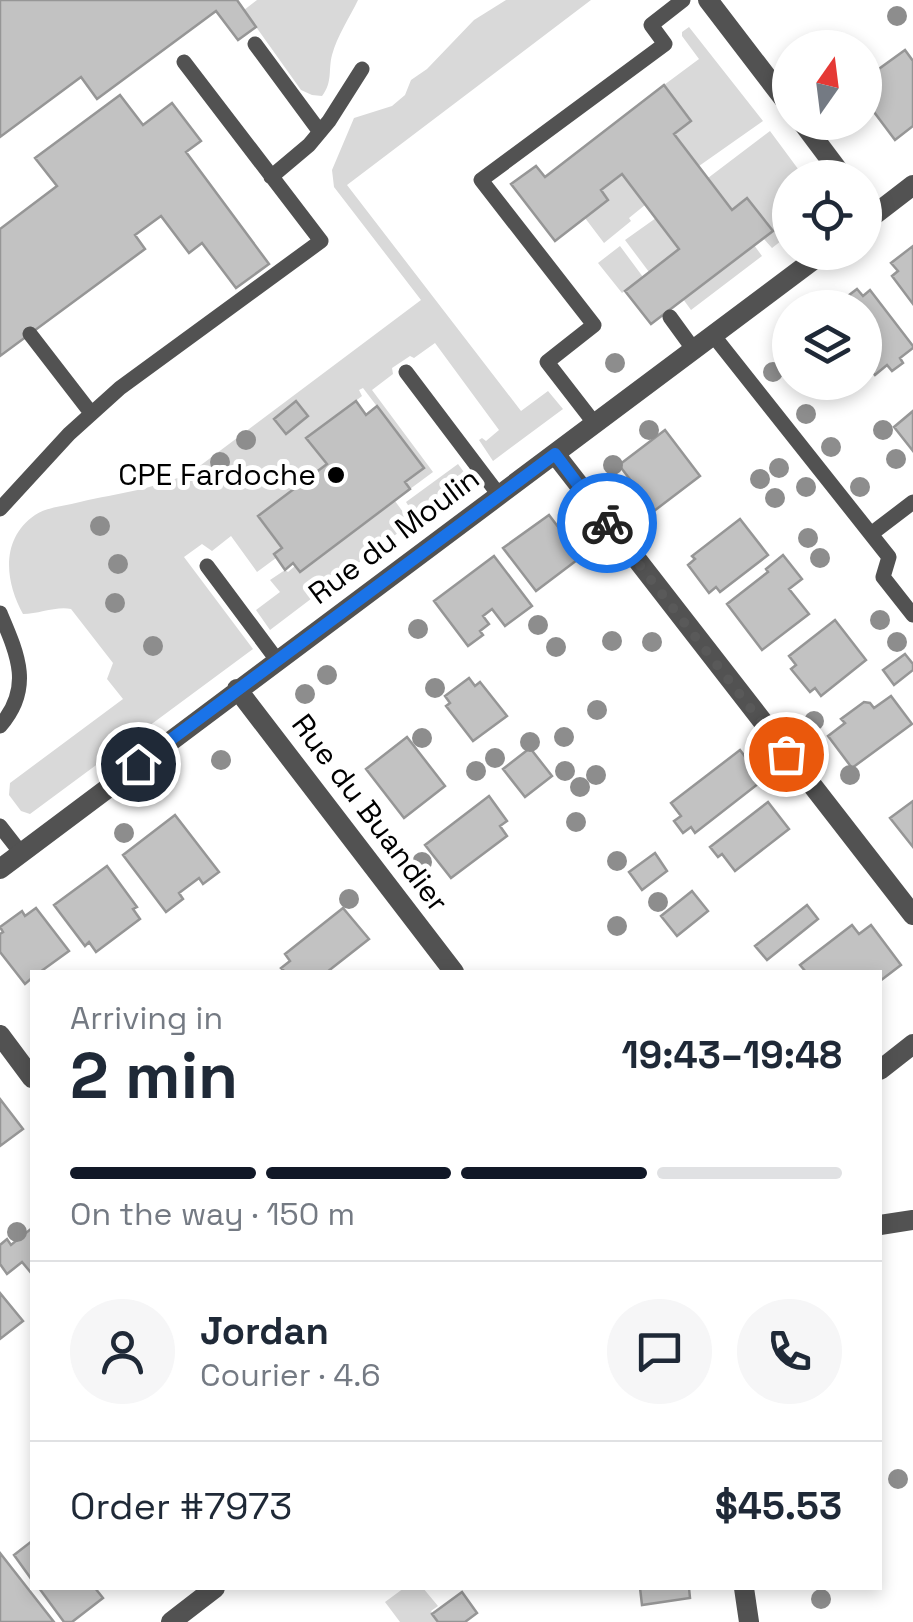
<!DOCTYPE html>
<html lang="en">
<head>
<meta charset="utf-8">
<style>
	body { margin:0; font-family:"Space Grotesk",sans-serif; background:#f6f6f7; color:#1f2937; height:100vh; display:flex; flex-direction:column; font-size:38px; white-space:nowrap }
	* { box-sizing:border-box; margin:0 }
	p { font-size:32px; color:#747a83 }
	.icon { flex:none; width:55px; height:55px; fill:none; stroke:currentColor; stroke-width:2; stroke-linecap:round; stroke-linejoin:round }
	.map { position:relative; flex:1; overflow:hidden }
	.panel { position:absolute; left:30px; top:970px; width:852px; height:620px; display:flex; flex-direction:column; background:#fff; border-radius:0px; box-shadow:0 5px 15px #0003 }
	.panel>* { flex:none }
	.needle { width:65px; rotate:14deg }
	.buttons { position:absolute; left:772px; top:30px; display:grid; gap:20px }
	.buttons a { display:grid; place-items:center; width:110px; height:110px; border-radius:50%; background:#fff; box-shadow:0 5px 15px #0003; font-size:50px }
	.pin { position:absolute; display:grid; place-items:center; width:85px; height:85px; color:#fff; margin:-42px; border:5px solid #fff; border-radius:50%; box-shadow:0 2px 10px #0007 }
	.courier { position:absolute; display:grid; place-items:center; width:100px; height:100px; margin:-50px; border:8px solid #1a73e8; border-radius:50%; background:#fff; color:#222; box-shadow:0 2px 12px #0007 }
	.summary em { font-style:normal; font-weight:800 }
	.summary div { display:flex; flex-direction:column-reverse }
	.summary { display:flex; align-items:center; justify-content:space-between; height:170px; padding:0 40px }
	h1 { font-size:65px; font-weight:800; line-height:75px }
	.bar { display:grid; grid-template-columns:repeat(4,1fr); gap:15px 10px; align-content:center; height:120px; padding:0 40px }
	.bar i { height:12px; border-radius:8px; background:#e0e1e3 }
	.bar .on { background:#111827 }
	.bar p { grid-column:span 4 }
	.line { display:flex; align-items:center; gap:25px; padding:0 40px; border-top:2px solid #e0e1e3 }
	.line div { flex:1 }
	.round { display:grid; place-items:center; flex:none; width:105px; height:105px; border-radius:52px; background:#f6f6f7 }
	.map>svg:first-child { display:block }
</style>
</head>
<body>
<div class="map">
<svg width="913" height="1622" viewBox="0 0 913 1622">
	<rect width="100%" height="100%" fill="#fff"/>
	<!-- green -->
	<path fill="#d9d9d9" d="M257,0H358C350,17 337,36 332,55C328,70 333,82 322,96L312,95L301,90L244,10Z
		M506,0H591L347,185L521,411L548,391L563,409L493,461L479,440L482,438L486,441L499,430L435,343L414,358L410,356L392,368L393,374L372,390L433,472L410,489L405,482L423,467L363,388L359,390L362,396L307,438L327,464L282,548L274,554L276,558L257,572L231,536L212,551L202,544L184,557L253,649L30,814L21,811L9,795L10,783L123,699L107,679L113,663L71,609C56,606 39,614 23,614C5,582 0,539 35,515C47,507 65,506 80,502C118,493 158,489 193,471L421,300L334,187L332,170L354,118L392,106L405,95L411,80L427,69L474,20Z
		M689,27L763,121L699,166L674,134L691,120L664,85L699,59L682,36V32Z
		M770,131L804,177L790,178V234L772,248L763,238L772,231L748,199L732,210L708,178Z
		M622,174L645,205L629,218L631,221L604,243L585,218L608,201L601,190Z
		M656,218L679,249L649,272L625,240Z
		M754,245L762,256L691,310L683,299Z
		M620,246L643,277L622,293L598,263Z
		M458,464L469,479L417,519L406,502Z
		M395,501L411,523L270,630L256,610L280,592L270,580L285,570L288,572L295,566L301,572Z
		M404,1588H423L438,1606L431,1611L438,1622H400L385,1602Z"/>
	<!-- building -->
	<path fill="#c2c2c2" stroke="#969696" stroke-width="2.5" d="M0,0H237L256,27L238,40L216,11L97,99L81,77L0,137Z
		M905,50L913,61V126L895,140L865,100V79Z
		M664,85L691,121L674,134L732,210L747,198L773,231L651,324L625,291L679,249L622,174L601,190L608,200L555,241L511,184L536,166L545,177Z
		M120,95L143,125L172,103L201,141L186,152L269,264L236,288L202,243L189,253L161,216L135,235L145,249L0,356V229L57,186L35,158Z
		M913,246V304L892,276L898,271L891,263Z
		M857,289L863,296L870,290L913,346V348L900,358L903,363L892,371L887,365L875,375L865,363V308H832Z
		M296,401L308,416L286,434L274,419Z
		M356,401L366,415L377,406L424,468L405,482L410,489L300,572L293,563L285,570L274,554L282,548L258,516L327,464L306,438Z
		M913,411V451L894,427Z
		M665,430L700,476L654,511L619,465Z
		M549,515L581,557L536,591L503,548Z
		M740,519L768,555L720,592L716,587L709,593L688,565L695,559L692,556Z
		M783,555L802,579L789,589L809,614L762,650L727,604L768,572L766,569Z
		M494,556L532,606L505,626L492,609L483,616L489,624L480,631L483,635L468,646L434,601Z
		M835,620L866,660L821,696L815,688L810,692L791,669L796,665L789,656Z
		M905,654L913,664V670L894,685L883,670Z
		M469,678L475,686L480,682L507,716L473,741L446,706L450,703L445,696Z
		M891,696L912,724L852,768L828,736L845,723L841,719L864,702L870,703L874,708Z
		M407,737L445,786L404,818L366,769Z
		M530,748L552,776L525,797L503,769Z
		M740,750L763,780L695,833L691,827L683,833L674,821L681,816L671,803Z
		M489,796L507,821L500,826L507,836L451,878L425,845Z
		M913,801V847L890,818Z
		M768,802L789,829L735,871L722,854L718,857L710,847Z
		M175,815L219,872L203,884L199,878L179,893L183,899L166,912L123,855Z
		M655,853L667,871L642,890L629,872Z
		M107,866L137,907L133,909L140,919L96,952L89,942L85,946L54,905Z
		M692,891L708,911L677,936L661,916Z
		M807,905L818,919L767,960L755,946Z
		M36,908L69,951L40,972H32V978L25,984L0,952V934L3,932L0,927L22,911L25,916Z
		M343,908L369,939L327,972H285L281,968L290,961L285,954Z
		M852,925L859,934L871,925L901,965L880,981V972H806L800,965Z
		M0,1099L23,1129L0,1146Z
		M32,1228V1274L22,1262L7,1274L0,1264V1245L7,1239L11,1245Z
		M0,1293L23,1321L0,1339Z
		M32,1541V1580L14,1555Z
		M0,1553L54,1622H0Z
		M39,1588H95L103,1598L72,1622H64Z
		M640,1588H689L690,1598L642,1605Z
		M462,1592L477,1613L465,1622H438L432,1614Z"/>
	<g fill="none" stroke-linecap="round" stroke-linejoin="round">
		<!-- service -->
		<path stroke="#525252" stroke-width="15" d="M255,44L320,132
			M271,177L309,145L329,121L362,69
			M670,317L694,350
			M30,334L91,413
			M713,335L889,557L883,577L913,615
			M406,372L499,495
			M595,424L547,362L594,325L481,180L665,44L651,25L683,0
			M0,509L69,434L120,388L321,241L184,62
			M871,534L913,502
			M207,566L277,660
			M0,613C18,655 33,688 0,726
			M0,826L21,853"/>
		<!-- minor -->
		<path stroke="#525252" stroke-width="20" d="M708,0L790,107
			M802,122L844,178
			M865,222L913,185
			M555,454L913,915
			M237,689L454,972
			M0,869L824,252
			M0,1035L32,1078
			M880,1225L913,1220
			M744,1588L749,1622"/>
		<!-- tertiary -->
		<path stroke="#525252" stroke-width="20" d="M880,1070L913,1044
			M171,1622L215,1588"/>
	</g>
	<!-- trees -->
	<g fill="#8d8d8d">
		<circle cx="897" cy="16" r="10"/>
		<circle cx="615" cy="363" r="10"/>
		<circle cx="773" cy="372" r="10"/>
		<circle cx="806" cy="414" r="10"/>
		<circle cx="649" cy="430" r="10"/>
		<circle cx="883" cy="430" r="10"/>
		<circle cx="246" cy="440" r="10"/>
		<circle cx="831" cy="447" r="10"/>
		<circle cx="896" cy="459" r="10"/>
		<circle cx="220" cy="462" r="10"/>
		<circle cx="613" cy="465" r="10"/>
		<circle cx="779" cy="468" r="10"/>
		<circle cx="760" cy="479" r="10"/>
		<circle cx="806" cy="487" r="10"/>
		<circle cx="860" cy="487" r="10"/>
		<circle cx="775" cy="498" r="10"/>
		<circle cx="100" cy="526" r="10"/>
		<circle cx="808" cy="538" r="10"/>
		<circle cx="820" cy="558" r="10"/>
		<circle cx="118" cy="564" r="10"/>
		<circle cx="115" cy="603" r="10"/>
		<circle cx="880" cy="620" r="10"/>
		<circle cx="538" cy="625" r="10"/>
		<circle cx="418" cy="629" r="10"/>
		<circle cx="612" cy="641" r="10"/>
		<circle cx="652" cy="642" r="10"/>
		<circle cx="897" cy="642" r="10"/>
		<circle cx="153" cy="646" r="10"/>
		<circle cx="556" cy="647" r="10"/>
		<circle cx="327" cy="675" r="10"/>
		<circle cx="435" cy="688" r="10"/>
		<circle cx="305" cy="694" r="10"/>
		<circle cx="597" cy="710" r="10"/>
		<circle cx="814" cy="721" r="10"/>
		<circle cx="564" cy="737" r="10"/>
		<circle cx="422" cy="738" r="10"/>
		<circle cx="530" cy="742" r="10"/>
		<circle cx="495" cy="758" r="10"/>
		<circle cx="221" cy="760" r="10"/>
		<circle cx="476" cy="771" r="10"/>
		<circle cx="565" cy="771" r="10"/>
		<circle cx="596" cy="775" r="10"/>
		<circle cx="850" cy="775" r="10"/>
		<circle cx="580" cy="787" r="10"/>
		<circle cx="576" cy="822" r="10"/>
		<circle cx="124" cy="833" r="10"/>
		<circle cx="617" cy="861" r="10"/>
		<circle cx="422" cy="862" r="10"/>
		<circle cx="349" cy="899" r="10"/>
		<circle cx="658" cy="902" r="10"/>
		<circle cx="617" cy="926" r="10"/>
		<circle cx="17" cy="1232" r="10"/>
		<circle cx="898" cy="1479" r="10"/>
		<circle cx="821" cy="1599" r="10"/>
	</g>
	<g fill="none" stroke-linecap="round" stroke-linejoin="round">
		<!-- done -->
		<path stroke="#595959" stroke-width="10" stroke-dasharray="0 18" d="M607,523L786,754"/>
		<!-- route -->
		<path stroke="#1a73e8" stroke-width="12" d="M138,764L555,454L607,523"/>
	</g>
	<!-- markers -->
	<circle fill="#000" stroke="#fff" stroke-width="4" cx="336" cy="475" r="10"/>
	<g text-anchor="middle" stroke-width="10" stroke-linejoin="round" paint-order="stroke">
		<!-- poi labels -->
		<g font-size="30" fill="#000" stroke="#fff" text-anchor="end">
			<text x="316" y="485">CPE Fardoche</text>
		</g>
		<!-- street labels -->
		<g font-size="30" fill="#000" stroke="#fff">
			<text transform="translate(394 536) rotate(-37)" y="10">Rue du Moulin</text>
			<text transform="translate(370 813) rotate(53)" y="10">Rue du Buandier</text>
		</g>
	</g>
</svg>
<div class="buttons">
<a><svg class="needle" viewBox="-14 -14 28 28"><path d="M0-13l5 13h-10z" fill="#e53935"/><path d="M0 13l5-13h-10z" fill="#747a83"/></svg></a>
<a><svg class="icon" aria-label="locate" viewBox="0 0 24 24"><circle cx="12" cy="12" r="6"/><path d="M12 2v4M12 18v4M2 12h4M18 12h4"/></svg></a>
<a><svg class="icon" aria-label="layers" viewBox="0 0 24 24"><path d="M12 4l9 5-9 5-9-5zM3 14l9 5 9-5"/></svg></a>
</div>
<div class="pin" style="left:786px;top:754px;background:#ea580c"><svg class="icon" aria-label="bag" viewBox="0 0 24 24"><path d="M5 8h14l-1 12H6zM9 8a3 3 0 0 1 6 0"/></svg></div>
<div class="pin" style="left:138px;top:764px;background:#1f2937"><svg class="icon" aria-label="home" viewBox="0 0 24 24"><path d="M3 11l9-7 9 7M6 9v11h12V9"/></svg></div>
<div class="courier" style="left:607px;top:523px"><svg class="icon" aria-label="bike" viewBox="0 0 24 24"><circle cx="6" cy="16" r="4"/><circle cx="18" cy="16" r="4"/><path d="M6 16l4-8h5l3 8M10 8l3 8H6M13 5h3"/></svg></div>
<section class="panel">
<div class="summary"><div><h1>2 min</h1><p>Arriving in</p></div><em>19:43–19:48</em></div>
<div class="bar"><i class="on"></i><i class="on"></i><i class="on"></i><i></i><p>On the way · 150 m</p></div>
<div class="line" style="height:180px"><a class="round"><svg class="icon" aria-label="person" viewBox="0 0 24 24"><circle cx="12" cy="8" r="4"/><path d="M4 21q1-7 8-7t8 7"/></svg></a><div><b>Jordan</b><p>Courier · 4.6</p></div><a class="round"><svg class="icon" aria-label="chat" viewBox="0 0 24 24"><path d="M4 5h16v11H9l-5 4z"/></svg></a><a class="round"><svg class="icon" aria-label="phone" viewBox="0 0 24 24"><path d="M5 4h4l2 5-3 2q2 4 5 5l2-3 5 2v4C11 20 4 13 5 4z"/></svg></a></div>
<div class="line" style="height:130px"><div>Order #7973</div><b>$45.53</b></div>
</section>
</div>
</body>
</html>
